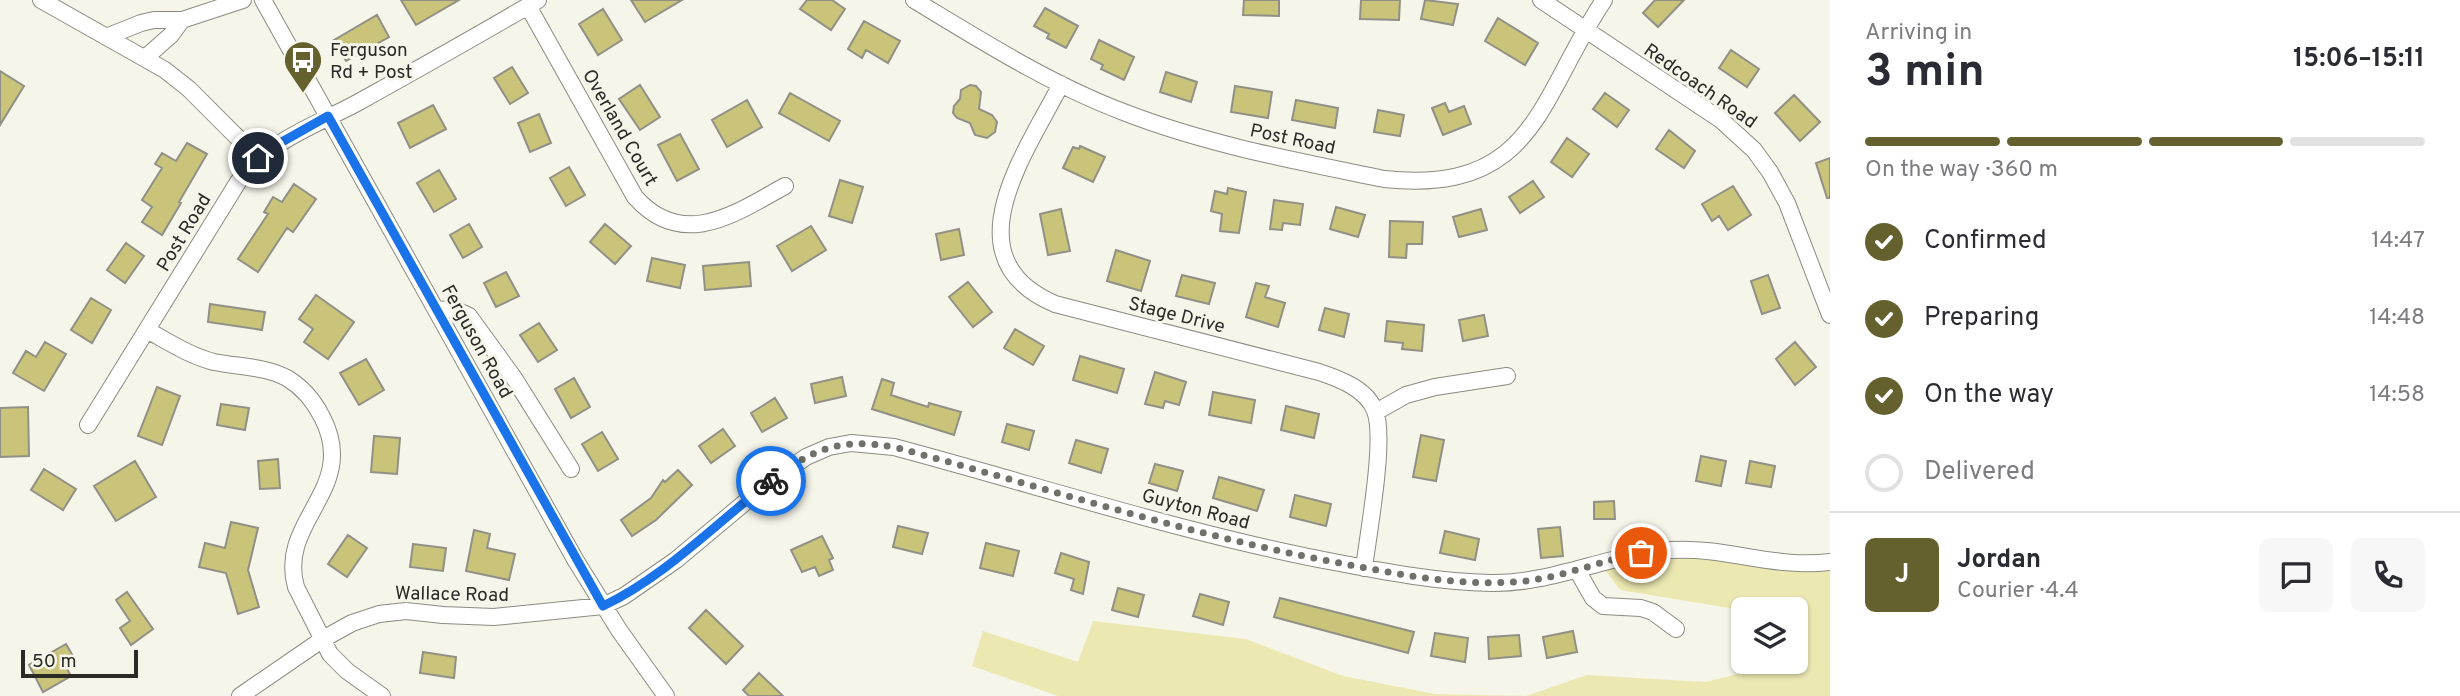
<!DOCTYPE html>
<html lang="en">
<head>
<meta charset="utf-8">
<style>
	body { margin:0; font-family:Overpass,sans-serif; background:#f7f7f7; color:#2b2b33; height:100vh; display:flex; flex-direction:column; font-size:26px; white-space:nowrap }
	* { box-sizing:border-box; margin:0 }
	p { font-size:23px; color:#7c7c81 }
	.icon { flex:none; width:38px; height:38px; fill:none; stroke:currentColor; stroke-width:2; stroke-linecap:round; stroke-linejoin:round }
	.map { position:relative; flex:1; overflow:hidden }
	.side { display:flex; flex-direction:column; background:#fff; width:630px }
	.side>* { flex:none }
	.buttons { position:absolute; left:1731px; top:597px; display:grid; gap:14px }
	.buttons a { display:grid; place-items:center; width:77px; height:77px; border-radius:10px; background:#fff; box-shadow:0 2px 5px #0004; font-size:35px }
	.scale { position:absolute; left:21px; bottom:18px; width:117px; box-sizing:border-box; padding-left:7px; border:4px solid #2a2a26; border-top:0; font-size:19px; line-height:24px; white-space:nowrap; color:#2a2a26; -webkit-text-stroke:5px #f5f5ea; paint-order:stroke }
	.pin { position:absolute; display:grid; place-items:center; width:60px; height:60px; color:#fff; margin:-30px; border:4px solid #fff; border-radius:50%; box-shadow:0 2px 7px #0007 }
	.courier { position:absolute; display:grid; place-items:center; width:70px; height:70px; margin:-35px; border:5px solid #1a73e8; border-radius:50%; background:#fff; color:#222; box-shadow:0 2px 9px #0007 }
	.headline em { font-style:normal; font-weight:700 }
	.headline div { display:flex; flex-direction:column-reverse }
	.headline { display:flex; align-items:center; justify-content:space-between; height:119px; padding:0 35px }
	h1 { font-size:46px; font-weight:700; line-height:52px }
	.bar { display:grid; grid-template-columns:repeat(4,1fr); gap:10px 7px; align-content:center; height:84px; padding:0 35px }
	.bar i { height:9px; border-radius:5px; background:#e1e1e2 }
	.bar .selected { background:#65612e }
	.bar p { grid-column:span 4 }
	.line { display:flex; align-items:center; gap:18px; padding:0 35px; border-top:2px solid #e1e1e2 }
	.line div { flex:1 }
	.round { display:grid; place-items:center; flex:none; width:74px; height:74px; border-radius:10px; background:#f7f7f7 }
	ol { padding:0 35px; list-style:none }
	li { display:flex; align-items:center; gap:21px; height:77px }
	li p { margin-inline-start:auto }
	li .icon { padding:7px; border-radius:50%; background:#65612e; color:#fff; stroke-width:4 }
	li:last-child { color:#7c7c81 }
	li i { width:38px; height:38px; border:4px solid #e1e1e2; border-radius:50% }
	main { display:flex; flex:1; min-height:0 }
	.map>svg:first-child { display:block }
</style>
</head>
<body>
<main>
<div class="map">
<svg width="1830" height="696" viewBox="0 0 1830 696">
	<rect width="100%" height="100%" fill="#f5f5ea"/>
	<!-- green -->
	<path fill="#ece8b2" d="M1627,555L1830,562V696H1058L972,666L983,631L1078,662L1093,621L1246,639L1343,676L1435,694L1526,696L1587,675L1705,682L1738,674L1749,662H1796V609H1743V615L1729,608L1620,590L1600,563Z"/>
	<!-- building -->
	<path fill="#cac47a" stroke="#919087" stroke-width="2" d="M401,0H459L416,25Z
		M631,0H682L645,22Z
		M807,0H832L845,9L831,30L800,9Z
		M1244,0H1279V16L1243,15Z
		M1361,0H1400L1399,20L1360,19Z
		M1425,0L1458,4L1453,25L1421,19Z
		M1655,0H1684L1658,27L1643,13Z
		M1045,8L1078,26L1066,48L1047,38L1049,34L1034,26Z
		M603,9L622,40L598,55L579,24Z
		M377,15L389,37L346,61L334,40Z
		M1498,18L1538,43L1525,65L1485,41Z
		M864,21L900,41L888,63L866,50L862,58L848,49Z
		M1099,40L1134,57L1124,80L1101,69L1103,65L1091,59Z
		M1731,50L1759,69L1747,87L1719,68Z
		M512,67L528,93L510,104L494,78Z
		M0,71L24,86L0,125Z
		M1166,72L1197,82L1191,102L1160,92Z
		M640,85L660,117L640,130L619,99Z
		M970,85L976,86L981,92L979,109L992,115L997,122L995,132L987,138L975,135L970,123L957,118L953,113L954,106L960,99L961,90Z
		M1235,86L1272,92L1268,118L1231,112Z
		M790,93L840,121L829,141L779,113Z
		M1605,93L1629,110L1617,127L1593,109Z
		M1794,95L1820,122L1800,141L1775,113Z
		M747,100L762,127L727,147L712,120Z
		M1296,100L1338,108L1335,128L1292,120Z
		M1445,103L1449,112L1464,106L1471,124L1443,135L1432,108Z
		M433,105L446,129L410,148L398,123Z
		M1378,110L1404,115L1400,136L1374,132Z
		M539,114L551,143L530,152L518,123Z
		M1669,130L1695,151L1684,168L1656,149Z
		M680,134L699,169L677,181L658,145Z
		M1567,138L1589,154L1572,177L1551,162Z
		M187,143L207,154L179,202L181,203L162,235L142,222L152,207L142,200L162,168L155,164L162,153L176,161Z
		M1080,146L1105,157L1093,182L1063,168L1073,147L1079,149Z
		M1830,158V198H1827L1816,163Z
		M569,167L585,195L566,206L550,178Z
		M439,170L456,199L434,212L417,183Z
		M840,180L863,187L852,223L829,216Z
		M1533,181L1544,197L1520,213L1509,197Z
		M294,184L316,199L293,232L287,228L258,272L238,259L268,214L264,212L273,197L282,202Z
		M1733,186L1751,215L1728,230L1719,216L1712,221L1702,204Z
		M1228,188L1246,192L1239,233L1220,231L1222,214L1211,211L1215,191L1227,194Z
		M1274,200L1303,204L1300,225L1283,223L1282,230L1270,229Z
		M1336,207L1365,215L1358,237L1330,229Z
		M1061,209L1070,251L1048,255L1040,214Z
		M1481,209L1487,230L1459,237L1453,217Z
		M1390,221L1423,222L1422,244H1407L1406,258L1389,257Z
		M469,224L482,247L463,258L450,235Z
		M605,224L631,246L615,264L590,242Z
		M811,226L826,250L792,271L777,246Z
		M959,229L964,255L941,260L936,234Z
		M126,243L144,256L125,283L107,270Z
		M1116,250L1150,261L1141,291L1107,281Z
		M652,258L685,265L680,288L647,281Z
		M749,262L751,286L705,290L703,266Z
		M506,272L519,296L496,307L484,283Z
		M1182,275L1215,283L1209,304L1176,296Z
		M1768,275L1780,308L1762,314L1751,281Z
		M968,282L992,312L973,327L949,297Z
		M1256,283L1269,286L1265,297L1285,303L1278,327L1246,317Z
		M316,295L354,322L328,359L304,342L313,329L299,319Z
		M91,298L111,310L92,343L71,330Z
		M210,304L265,312L262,330L208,322Z
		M1325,308L1349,314L1344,337L1319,330Z
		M1484,315L1488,336L1463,341L1459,320Z
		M1387,321L1424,325L1422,351L1402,349L1403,343L1385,341Z
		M539,323L557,350L538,362L520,335Z
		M1015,329L1044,346L1033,365L1004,348Z
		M45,342L66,354L44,391L13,373L26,351L36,357Z
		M1795,342L1816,367L1795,385L1776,359Z
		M1080,356L1124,369L1117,393L1073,380Z
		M366,359L384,390L359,405L340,373Z
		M1155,372L1186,382L1179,405L1165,401L1163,408L1145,404Z
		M842,377L846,396L815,403L811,384Z
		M574,378L590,407L571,418L555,389Z
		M882,379L894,383L891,395L928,407L929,403L961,412L954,435L872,409Z
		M157,387L180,396L162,445L138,436Z
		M1213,392L1255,400L1251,423L1209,415Z
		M775,398L787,418L762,432L751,413Z
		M221,404L249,408L245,430L217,425Z
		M1286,406L1319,414L1314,438L1281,430Z
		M28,407L29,456L0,457V408Z
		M1007,424L1034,431L1029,450L1002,442Z
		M723,429L735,446L711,463L699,446Z
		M602,432L618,459L598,471L582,444Z
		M1421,435L1444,440L1436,481L1413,477Z
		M374,436L400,438L397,474L371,472Z
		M1076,440L1108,449L1101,473L1069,463Z
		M1701,456L1726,461L1721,486L1696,481Z
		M278,459L280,488L260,489L258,461Z
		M135,461L156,497L116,521L94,486Z
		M1750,461L1775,466L1771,487L1746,483Z
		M1155,464L1183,471L1177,491L1149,483Z
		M44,469L76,489L63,510L31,490Z
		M678,470L692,485L656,520L632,536L621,520L651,498L663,480L665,482Z
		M1219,477L1264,490L1257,511L1213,498Z
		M1295,495L1331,504L1326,526L1290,517Z
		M1614,501L1615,519H1594V502Z
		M231,522L258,528L248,570L259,607L238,614L226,573L199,567L205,543L225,548Z
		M898,526L928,533L922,554L893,547Z
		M1560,527L1563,556L1541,558L1538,529Z
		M474,530L490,534L487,548L515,554L509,580L466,571Z
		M1445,531L1479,539L1475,560L1440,553Z
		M348,535L367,548L347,577L328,564Z
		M822,536L833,558L829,560L833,570L819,576L815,567L802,572L791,550Z
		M986,543L1019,551L1013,576L980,568Z
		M413,544L446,548L443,571L410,567Z
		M1061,553L1089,562L1083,594L1071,590L1074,579L1055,573Z
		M1118,588L1144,595L1138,617L1112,610Z
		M127,592L153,629L131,645L120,628L130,621L116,600Z
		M1200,594L1229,602L1223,625L1193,616Z
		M1280,598L1414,632L1408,653L1274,617Z
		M706,610L743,646L726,664L689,628Z
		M1573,631L1577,652L1547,658L1543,637Z
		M1435,633L1468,638L1465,662L1431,656Z
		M1519,635L1521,656L1489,659L1488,637Z
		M66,644L73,656L63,661L71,676L43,692L29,665Z
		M423,652L456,657L454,678L420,673Z
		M759,673L783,696H749L743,690Z"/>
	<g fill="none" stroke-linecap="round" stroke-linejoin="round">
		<!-- minor casing -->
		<g stroke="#8b8b81" stroke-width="18">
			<path id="minor" d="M41,0L165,70L189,89L258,158
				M263,0L576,561L619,630L666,696
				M914,0C982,41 1051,85 1126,113C1209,145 1297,161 1384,179C1535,195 1538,99 1604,0
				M1541,0L1721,120L1754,150L1770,172L1787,203L1830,315
				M528,6L635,197C683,251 736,213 785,186
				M106,37L141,23L154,20H182L243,0
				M145,58L171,35L182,20
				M1061,84C1026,153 948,258 1055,304L1319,372C1340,379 1367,389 1375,411C1386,438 1368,535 1364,568
				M437,310L454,309L469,316L514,378L571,469
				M147,330C169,342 190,356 214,362C239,367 264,366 287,378C302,387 314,401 322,417C360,489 277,520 296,587L330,654L347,671L382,696
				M1376,412L1406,395L1435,387L1507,376
				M88,425L238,182C271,139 312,127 357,103C418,69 479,35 538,0
				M1577,570L1593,598L1603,606L1641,608L1653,612L1676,629
				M240,696L323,639L352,623L379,614L406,611L443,615L494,617L603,606L624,596L676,560L761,489L806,457L829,447L851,443L894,447C1040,486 1186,534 1334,562C1386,572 1438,582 1491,583C1554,584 1610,553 1673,550C1726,547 1776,569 1830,562"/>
		</g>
		<!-- minor -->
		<use href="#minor" stroke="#fff" stroke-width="16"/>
	</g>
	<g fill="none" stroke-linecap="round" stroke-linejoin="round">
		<!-- done -->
		<path stroke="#71716b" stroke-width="7" stroke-dasharray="0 12.6" d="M771,481C814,448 839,438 894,447C1040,486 1185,534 1334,562C1393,573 1452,586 1513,582C1557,580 1598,561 1641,553"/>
		<!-- route -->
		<path stroke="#1a73e8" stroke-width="9" d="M258,158L273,147L328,116L603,606C666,576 716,523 771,481"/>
	</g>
	<!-- icons -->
	<defs>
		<g id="bus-pin" transform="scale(2.0125)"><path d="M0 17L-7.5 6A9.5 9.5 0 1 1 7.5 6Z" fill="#65612e" stroke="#f5f5ea"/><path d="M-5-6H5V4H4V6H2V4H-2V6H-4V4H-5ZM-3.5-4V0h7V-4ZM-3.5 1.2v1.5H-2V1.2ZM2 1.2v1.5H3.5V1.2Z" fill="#fff"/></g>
	</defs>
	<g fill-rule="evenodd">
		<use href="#bus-pin" x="303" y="60"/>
	</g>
	<g text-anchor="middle" stroke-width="6" stroke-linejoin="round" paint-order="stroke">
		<!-- poi labels -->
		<g font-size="19" fill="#2a2a26" stroke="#f5f5ea" text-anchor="start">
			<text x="330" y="56">Ferguson<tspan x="330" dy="22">Rd + Post</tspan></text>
		</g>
		<!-- street labels -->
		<g font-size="19" fill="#2a2a26" stroke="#f5f5ea">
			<text transform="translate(1701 85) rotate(35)" y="7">Redcoach Road</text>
			<text transform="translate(621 127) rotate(60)" y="7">Overland Court</text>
			<text transform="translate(1293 138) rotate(12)" y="7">Post Road</text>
			<text transform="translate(183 232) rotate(-59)" y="7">Post Road</text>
			<text transform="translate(1177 314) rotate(14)" y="7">Stage Drive</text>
			<text transform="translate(478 341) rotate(61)" y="7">Ferguson Road</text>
			<text transform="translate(1196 508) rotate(15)" y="7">Guyton Road</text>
			<text transform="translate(452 593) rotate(1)" y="7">Wallace Road</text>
		</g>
	</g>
</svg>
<div class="buttons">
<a><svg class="icon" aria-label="layers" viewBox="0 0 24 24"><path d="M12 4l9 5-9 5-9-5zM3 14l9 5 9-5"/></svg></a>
</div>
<div class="scale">50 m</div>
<div class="pin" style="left:1641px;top:553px;background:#ea580c"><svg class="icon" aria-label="bag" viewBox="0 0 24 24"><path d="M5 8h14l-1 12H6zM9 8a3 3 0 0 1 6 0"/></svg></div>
<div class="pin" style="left:258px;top:158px;background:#1f2937"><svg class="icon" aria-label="home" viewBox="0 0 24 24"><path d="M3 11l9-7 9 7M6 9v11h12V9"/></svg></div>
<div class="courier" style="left:771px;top:481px"><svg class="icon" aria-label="bike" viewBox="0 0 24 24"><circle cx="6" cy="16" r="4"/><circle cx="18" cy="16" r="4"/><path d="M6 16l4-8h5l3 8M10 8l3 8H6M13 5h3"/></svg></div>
</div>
<section class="side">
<div class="headline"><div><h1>3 min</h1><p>Arriving in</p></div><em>15:06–15:11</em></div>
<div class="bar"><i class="selected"></i><i class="selected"></i><i class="selected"></i><i></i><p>On the way · 360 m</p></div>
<ol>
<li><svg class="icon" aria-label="check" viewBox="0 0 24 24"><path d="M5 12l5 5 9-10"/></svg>Confirmed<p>14:47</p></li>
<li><svg class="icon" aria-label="check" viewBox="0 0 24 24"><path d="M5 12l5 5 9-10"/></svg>Preparing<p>14:48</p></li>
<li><svg class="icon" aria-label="check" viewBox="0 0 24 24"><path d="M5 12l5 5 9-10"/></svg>On the way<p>14:58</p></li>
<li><i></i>Delivered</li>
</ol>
<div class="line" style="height:126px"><b class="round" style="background:#65612e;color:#fff">J</b><div><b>Jordan</b><p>Courier · 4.4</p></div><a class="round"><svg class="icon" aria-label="chat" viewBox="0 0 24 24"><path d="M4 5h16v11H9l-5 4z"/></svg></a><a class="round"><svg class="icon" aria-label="phone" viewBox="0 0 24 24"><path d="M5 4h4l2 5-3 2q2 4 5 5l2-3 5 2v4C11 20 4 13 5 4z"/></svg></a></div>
</section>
</main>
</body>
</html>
